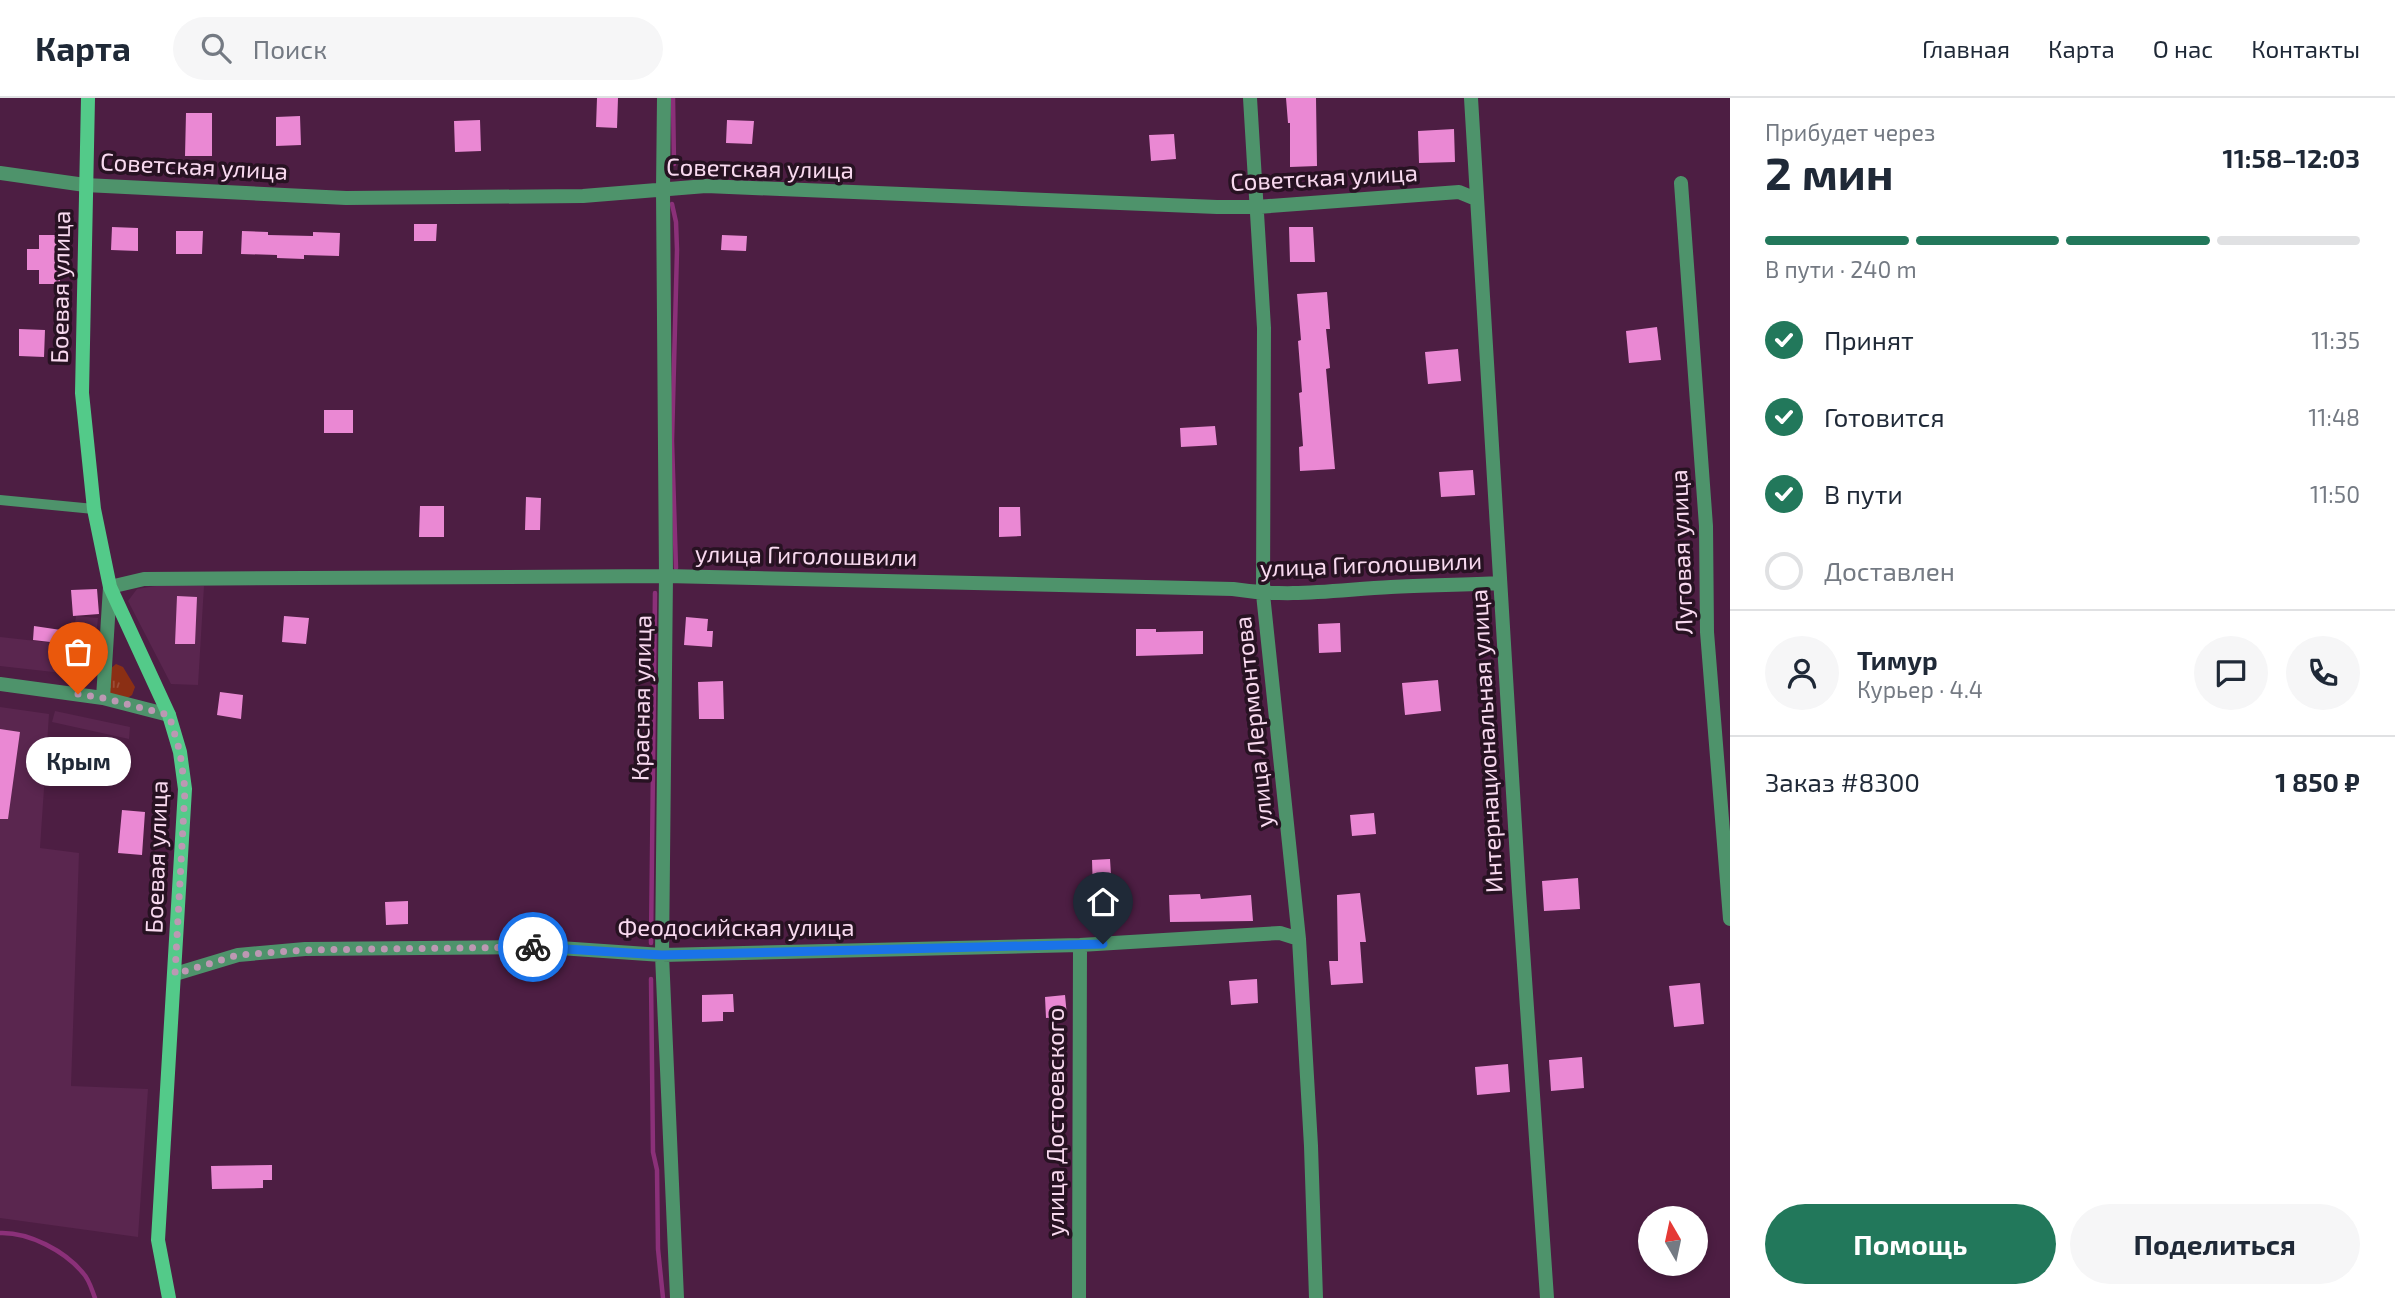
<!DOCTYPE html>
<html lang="ru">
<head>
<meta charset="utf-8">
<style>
	body { margin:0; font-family:"Exo 2",sans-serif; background:#f6f6f7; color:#1f2937; height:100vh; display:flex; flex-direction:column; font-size:26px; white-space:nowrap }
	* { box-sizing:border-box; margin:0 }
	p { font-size:23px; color:#747a83 }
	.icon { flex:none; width:38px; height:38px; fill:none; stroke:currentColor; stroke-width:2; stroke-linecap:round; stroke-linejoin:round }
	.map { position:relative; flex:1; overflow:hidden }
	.drawer { display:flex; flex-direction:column; background:#fff; width:665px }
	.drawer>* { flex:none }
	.needle { width:46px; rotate:351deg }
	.controls { position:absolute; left:1638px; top:1108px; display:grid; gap:14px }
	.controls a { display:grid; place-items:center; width:70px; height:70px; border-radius:50%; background:#fff; box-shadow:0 4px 10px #0003; font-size:35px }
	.pin { position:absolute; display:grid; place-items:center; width:60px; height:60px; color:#fff; margin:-72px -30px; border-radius:50% 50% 50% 0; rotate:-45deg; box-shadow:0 0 7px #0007 }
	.pin .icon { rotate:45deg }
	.courier { position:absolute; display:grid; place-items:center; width:70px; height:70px; margin:-35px; border:5px solid #1a73e8; border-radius:50%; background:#fff; color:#222; box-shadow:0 2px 9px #0007 }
	.bubble { position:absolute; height:49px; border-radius:24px; background:#fff; box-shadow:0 4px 10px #0003; font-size:23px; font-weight:700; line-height:49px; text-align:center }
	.summary em { font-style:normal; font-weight:700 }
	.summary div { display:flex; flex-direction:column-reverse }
	.summary { display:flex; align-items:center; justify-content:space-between; height:119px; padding:0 35px }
	h1 { font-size:46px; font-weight:700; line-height:52px }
	.bar { display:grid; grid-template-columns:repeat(4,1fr); gap:10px 7px; align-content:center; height:84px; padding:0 35px }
	.bar i { height:9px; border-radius:5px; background:#e0e1e3 }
	.bar .current { background:#22785b }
	.bar p { grid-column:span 4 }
	.line { display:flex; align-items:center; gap:18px; padding:0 35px; border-top:2px solid #e0e1e3 }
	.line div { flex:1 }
	.round { display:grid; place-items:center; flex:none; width:74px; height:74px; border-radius:37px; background:#f6f6f7 }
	ol { padding:0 35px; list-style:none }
	li { display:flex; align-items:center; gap:21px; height:77px }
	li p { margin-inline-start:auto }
	li .icon { padding:7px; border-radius:50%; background:#22785b; color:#fff; stroke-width:4 }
	li:last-child { color:#747a83 }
	li i { width:38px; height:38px; border:4px solid #e0e1e3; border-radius:50% }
	.cta { display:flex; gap:14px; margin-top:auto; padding:14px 35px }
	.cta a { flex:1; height:80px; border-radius:42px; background:#22785b; color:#fff; font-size:28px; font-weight:700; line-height:80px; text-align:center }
	.cta a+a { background:#f6f6f7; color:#1f2937 }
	header { display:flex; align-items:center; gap:42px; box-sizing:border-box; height:98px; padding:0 35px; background:#fff; border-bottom:2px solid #e0e1e3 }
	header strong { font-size:33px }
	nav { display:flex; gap:38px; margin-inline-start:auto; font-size:24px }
	.search { width:490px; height:63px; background:#f6f6f7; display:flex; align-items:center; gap:18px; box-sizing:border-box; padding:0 24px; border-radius:38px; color:#747a83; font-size:26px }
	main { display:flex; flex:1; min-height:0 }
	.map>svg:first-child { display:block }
</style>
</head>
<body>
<header>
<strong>Карта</strong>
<div class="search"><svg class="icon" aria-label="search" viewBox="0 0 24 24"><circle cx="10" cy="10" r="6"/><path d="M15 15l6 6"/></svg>Поиск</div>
<nav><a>Главная</a><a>Карта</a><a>О нас</a><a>Контакты</a></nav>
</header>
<main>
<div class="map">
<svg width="1730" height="1200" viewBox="0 0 1730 1200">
	<defs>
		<pattern id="grass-tufts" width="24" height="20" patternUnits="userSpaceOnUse" patternTransform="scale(1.75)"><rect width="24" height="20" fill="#8b2f14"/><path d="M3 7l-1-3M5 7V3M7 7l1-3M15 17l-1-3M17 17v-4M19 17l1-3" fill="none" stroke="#9c4d36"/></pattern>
	</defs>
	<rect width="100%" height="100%" fill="#4d1e43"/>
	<!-- built -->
	<path fill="#5a264f" d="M168,486L204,488L198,587L171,586L128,503L137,491Z
		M76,518L98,520L94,557L73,555L71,576L0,568V539L72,547Z
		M0,609L49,616L40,750L79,755L71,988L148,991L138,1139L0,1120Z
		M55,613L130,629L129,641L52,624Z"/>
	<!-- grass -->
	<path fill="url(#grass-tufts)" d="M116,566L123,569L135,589L132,597L126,601L111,599L108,592L110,571Z"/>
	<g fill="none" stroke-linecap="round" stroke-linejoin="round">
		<!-- stream -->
		<path stroke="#8b3079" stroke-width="4.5" d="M673,0L674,66
			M672,106L676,124L677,152L672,343L676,470
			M651,845L655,495
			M651,881L653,1054L657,1072L658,1151L663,1200
			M0,1135C29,1134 65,1153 83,1175C89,1181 92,1192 95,1200"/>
	</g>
	<!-- building -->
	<path fill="#ea88d3" d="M597,0H618L617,30L596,29Z
		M1286,0H1316L1317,68L1290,69V25H1288Z
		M186,15H212V58H185Z
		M300,18L301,47L276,48V19Z
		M480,22L481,53L455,54L454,23Z
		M727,22L754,23L752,46L726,45Z
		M1454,31L1455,64L1419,65L1418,33Z
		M1174,36L1176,61L1151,63L1149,37Z
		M414,126H437L436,143H414Z
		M112,129L138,130V153L111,152Z
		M1289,129H1313L1315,164H1290Z
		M176,133H203L202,156H176Z
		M242,133L268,134V137L313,138V134L340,135L339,158L304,157V161L277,160V157L241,156Z
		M39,137H59L60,186H39V172H27V151H39Z
		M722,137L747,138L746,153L721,152Z
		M1327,194L1330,231H1326L1330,270L1326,271L1335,371L1300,373L1299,349L1303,348L1299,295L1302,294L1298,243L1301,242L1297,196Z
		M1657,229L1661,262L1629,265L1626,233Z
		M19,231L45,232L44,259L19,258Z
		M1458,251L1461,283L1428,286L1425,254Z
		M324,312H353V335H324Z
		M1215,328L1217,347L1181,349L1180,330Z
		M1473,372L1475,397L1441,399L1439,374Z
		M526,399L541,400L540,432H525Z
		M420,408H444V439H419Z
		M999,409H1020L1021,438L999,439Z
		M97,491L99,516L73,518L71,492Z
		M177,498L197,499L195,546H175Z
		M284,518L309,520L306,546L282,544Z
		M686,519L708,521L707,533H713L712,549L684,547Z
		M1340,525L1341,554L1319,555L1318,526Z
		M34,528L61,532L59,545L33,542Z
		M1136,531H1156V534L1203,533V556L1136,558Z
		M1438,582L1441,613L1405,617L1402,585Z
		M723,583L724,621H699L698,584Z
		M220,594L243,597L241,621L217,617Z
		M0,631L20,634L8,721H0Z
		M122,712L145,714L142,757L118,755Z
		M1374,715L1376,736L1352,738L1350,717Z
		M1110,761L1111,777H1106L1107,793H1093L1092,762Z
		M1578,780L1580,811L1544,813L1542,783Z
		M1360,795L1366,844H1360L1363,885L1331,887L1329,863H1338L1337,797Z
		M1200,796L1201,801L1251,797L1253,823L1170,824L1169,797Z
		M408,803V826L386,827L385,804Z
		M1257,881L1258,905L1231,907L1229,883Z
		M1700,885L1704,926L1674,929L1669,888Z
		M733,896L734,914H723V923L702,924V897Z
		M1065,897L1067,918L1046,920L1045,899Z
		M1582,959L1584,990L1551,993L1549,962Z
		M1508,966L1510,994L1477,997L1475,969Z
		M272,1067V1082H263V1090L212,1091L211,1068Z"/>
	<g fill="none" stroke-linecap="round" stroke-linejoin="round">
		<!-- lane -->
		<path stroke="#4e936b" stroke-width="10" d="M0,402L94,411"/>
		<!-- street -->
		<path stroke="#4e936b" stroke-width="14" d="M664,0L663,92L666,478L662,857L677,1200
			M1250,0L1264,230L1263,496L1299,841L1311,1048L1316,1200
			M1471,0L1519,794L1547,1200
			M0,75L85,87L346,100L583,98L706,88L1217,109H1257L1459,94L1476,101
			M1681,85L1706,428L1707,534L1730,821
			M0,586L103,600L169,617
			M103,600L110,489L144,481L666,478L1233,491C1289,500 1335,492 1391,489C1427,487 1464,487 1500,485
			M175,876L238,857L305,851L545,849L662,857L1080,847L1280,835L1299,841
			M1079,1200L1080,847"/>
		<!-- secondary -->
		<path stroke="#53ca89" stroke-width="14" d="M88,0L82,295L94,411L110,489L169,617L180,654L185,691L158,1142L169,1200"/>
	</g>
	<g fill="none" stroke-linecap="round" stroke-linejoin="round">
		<!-- done -->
		<path stroke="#bc98b3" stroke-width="7" stroke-dasharray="0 12.6" d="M78,596L103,600L169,617L180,654L185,691L175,876L238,857L305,852L533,849"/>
		<!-- route -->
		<path stroke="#1a73e8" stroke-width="9" d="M533,849L662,857L1103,846"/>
	</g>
	<g text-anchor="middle" stroke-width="7" stroke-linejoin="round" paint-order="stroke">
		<!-- street labels -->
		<g font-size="24" fill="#f8d9ef" stroke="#271222">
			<text transform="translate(194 69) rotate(3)" y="8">Советская улица</text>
			<text transform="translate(760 71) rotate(1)" y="8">Советская улица</text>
			<text transform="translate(1324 80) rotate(-3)" y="8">Советская улица</text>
			<text transform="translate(61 189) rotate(-89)" y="8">Боевая улица</text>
			<text transform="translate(1682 454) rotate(-92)" y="8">Луговая улица</text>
			<text transform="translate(806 458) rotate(1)" y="8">улица Гиголошвили</text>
			<text transform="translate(1371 467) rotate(-2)" y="8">улица Гиголошвили</text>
			<text transform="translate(642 600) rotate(-89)" y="8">Красная улица</text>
			<text transform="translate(1254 624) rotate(-96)" y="8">улица Лермонтова</text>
			<text transform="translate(1487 643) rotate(-93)" y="8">Интернациональная улица</text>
			<text transform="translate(157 759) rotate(-88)" y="8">Боевая улица</text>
			<text x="736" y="838">Феодосийская улица</text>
			<text transform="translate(1056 1024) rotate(-90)" y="8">улица Достоевского</text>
		</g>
	</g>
</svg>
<div class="controls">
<a><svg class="needle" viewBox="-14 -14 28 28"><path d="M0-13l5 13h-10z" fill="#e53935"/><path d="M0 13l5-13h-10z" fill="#747a83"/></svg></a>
</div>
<div class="pin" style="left:78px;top:596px;background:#ea580c"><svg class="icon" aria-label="bag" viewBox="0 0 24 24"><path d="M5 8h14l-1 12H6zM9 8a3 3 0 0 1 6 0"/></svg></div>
<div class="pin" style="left:1103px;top:846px;background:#1f2937"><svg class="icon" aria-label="home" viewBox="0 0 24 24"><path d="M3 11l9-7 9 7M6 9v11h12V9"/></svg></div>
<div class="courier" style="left:533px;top:849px"><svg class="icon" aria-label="bike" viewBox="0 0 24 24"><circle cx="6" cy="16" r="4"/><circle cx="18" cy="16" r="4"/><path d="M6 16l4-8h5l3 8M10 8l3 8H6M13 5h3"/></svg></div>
<div class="bubble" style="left:26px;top:639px;width:105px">Крым</div>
</div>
<section class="drawer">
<div class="summary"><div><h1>2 мин</h1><p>Прибудет через</p></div><em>11:58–12:03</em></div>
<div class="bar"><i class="current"></i><i class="current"></i><i class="current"></i><i></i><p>В пути · 240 m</p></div>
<ol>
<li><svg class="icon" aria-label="check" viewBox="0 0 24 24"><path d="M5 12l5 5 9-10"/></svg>Принят<p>11:35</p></li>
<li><svg class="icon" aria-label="check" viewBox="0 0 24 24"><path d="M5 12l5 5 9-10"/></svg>Готовится<p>11:48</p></li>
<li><svg class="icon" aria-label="check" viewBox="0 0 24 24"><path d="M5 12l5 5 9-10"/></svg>В пути<p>11:50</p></li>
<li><i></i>Доставлен</li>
</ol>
<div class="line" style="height:126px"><a class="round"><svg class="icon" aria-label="person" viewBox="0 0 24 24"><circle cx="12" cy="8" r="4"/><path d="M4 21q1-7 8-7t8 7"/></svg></a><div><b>Тимур</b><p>Курьер · 4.4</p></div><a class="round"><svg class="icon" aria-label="chat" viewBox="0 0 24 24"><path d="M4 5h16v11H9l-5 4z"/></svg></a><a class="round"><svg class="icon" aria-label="phone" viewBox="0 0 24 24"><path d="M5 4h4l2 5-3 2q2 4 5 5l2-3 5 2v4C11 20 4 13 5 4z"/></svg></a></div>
<div class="line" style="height:91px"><div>Заказ #8300</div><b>1 850 ₽</b></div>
<div class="cta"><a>Помощь</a><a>Поделиться</a></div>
</section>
</main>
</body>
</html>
